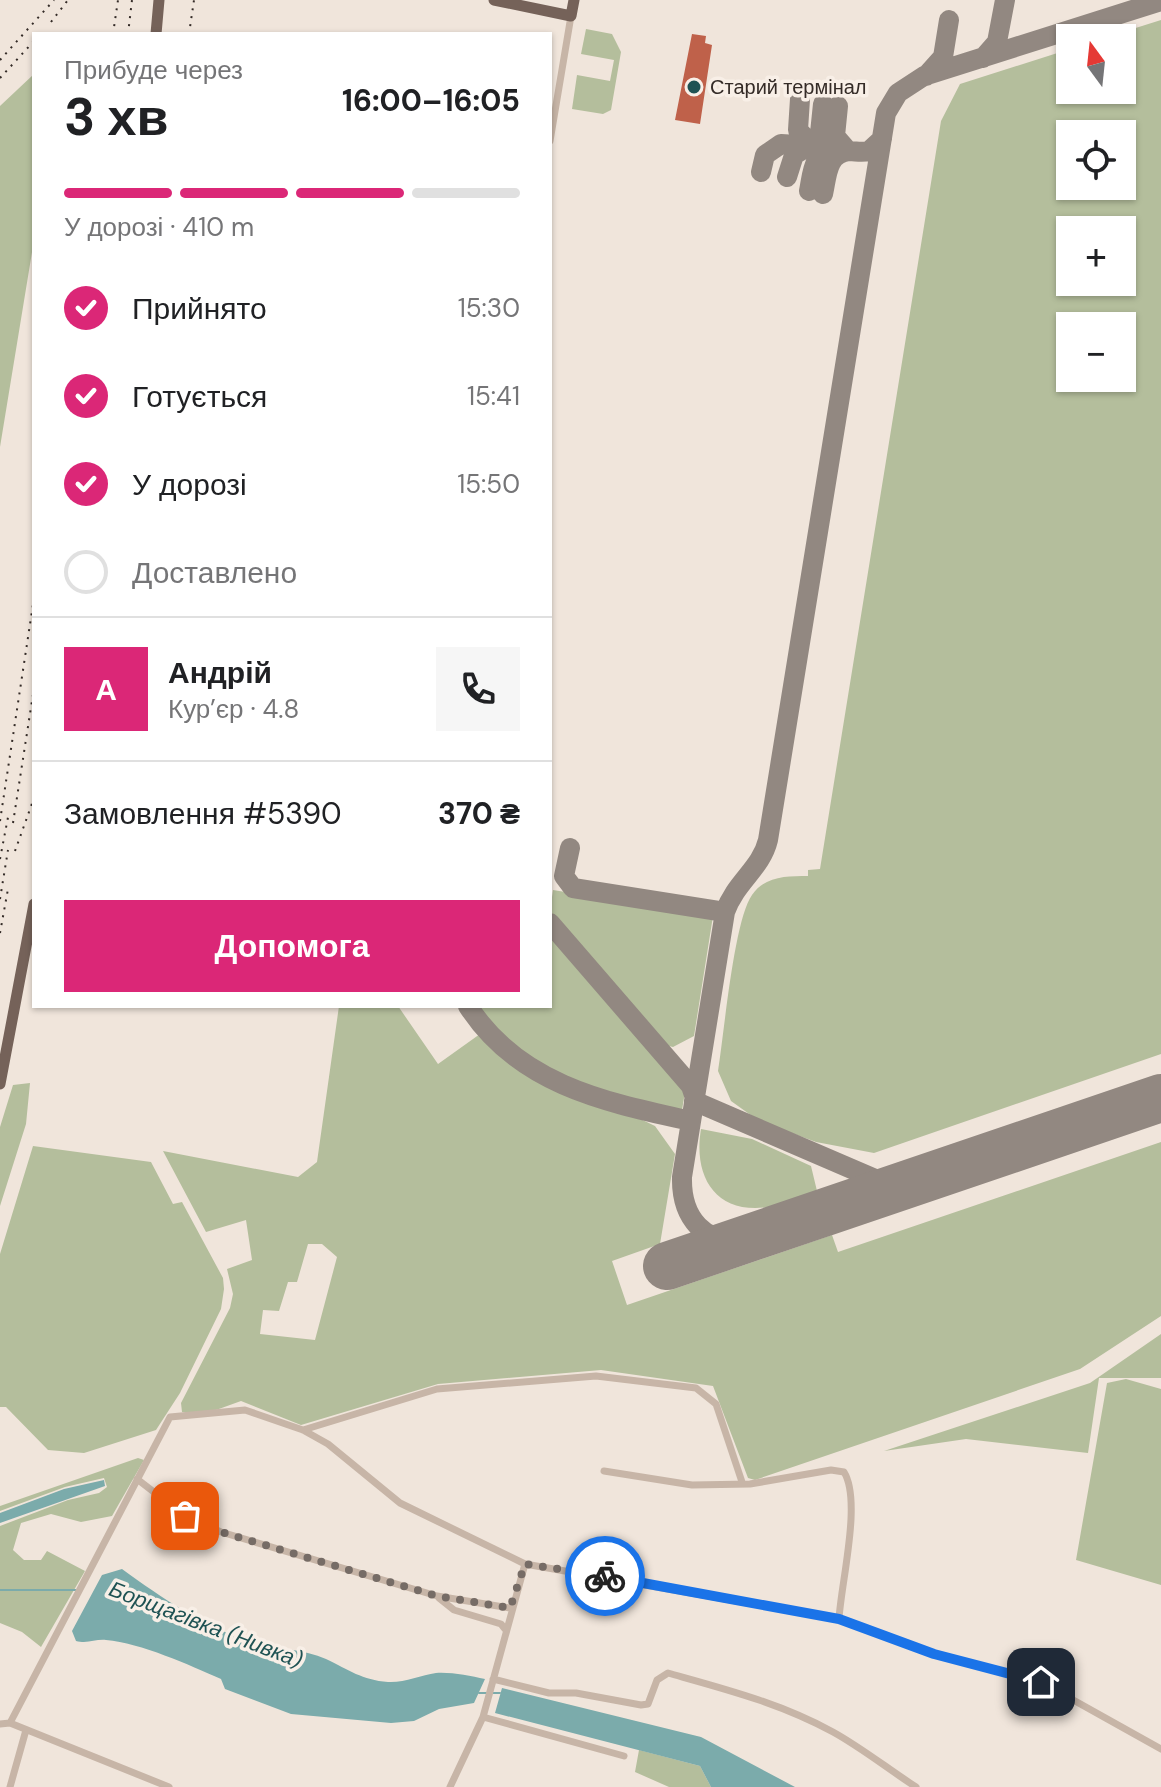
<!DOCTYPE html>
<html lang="uk">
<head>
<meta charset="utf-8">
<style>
	body { margin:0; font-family:"DM Sans",sans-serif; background:#f6f6f6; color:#202124; height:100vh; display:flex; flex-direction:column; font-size:30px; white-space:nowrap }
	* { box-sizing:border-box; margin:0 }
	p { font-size:26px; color:#757577 }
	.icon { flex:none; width:44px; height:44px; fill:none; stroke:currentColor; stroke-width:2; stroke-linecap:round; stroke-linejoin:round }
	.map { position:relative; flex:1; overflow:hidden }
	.sheet { position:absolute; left:32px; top:32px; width:520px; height:976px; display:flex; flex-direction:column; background:#fff; border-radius:0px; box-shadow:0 2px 6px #0004 }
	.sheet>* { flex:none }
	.needle { width:52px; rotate:345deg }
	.buttons { position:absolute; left:1056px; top:24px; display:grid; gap:16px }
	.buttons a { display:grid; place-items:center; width:80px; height:80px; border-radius:0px; background:#fff; box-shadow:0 2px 6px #0004; font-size:40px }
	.pin { position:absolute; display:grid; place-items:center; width:68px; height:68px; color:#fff; margin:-34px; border-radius:16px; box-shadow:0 4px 12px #0006 }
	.courier { position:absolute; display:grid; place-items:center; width:80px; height:80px; margin:-40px; border:6px solid #1a73e8; border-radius:50%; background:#fff; color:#222; box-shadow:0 2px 10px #0007 }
	.head em { font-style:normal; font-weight:700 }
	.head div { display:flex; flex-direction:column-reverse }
	.head { display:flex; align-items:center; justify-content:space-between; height:136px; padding:0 32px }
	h1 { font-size:52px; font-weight:700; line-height:60px }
	.bar { display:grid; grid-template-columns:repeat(4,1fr); gap:12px 8px; align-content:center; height:96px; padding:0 32px }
	.bar i { height:10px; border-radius:6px; background:#e0e0e0 }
	.bar .on { background:#db2777 }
	.bar p { grid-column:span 4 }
	.line { display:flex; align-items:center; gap:20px; padding:0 32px; border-top:2px solid #e0e0e0 }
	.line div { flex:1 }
	.round { display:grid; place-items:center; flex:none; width:84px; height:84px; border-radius:0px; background:#f6f6f6 }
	ol { padding:0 32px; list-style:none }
	li { display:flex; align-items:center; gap:24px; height:88px }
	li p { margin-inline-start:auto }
	li .icon { padding:8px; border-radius:50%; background:#db2777; color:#fff; stroke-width:4 }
	li:last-child { color:#757577 }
	li i { width:44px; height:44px; border:4px solid #e0e0e0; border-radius:50% }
	.action { display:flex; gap:16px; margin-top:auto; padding:16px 32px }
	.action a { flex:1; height:92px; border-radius:0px; background:#db2777; color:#fff; font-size:32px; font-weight:700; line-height:92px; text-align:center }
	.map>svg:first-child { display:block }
</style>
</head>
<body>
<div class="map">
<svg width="1161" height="1787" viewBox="0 0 1161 1787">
	<rect width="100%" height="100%" fill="#f0e5db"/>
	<!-- green -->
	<path fill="#b4be9c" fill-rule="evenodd" d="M1161,20V1054L874,1153L816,1142L759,1121L731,1101L718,1071C724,1034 734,920 752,895C765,876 787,876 808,876V870L820,869L941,121L960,84L1070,49V90H1122V38H1104ZM1070,134H1122V186H1070ZM1070,230H1122V282H1070ZM1070,326H1122V378H1070Z
		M586,29L612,34L621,52L611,110L603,114L572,109L577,75L610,81L614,60L581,54Z
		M34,74V240L0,447V106Z
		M553,890L713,916L694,1036L673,1047L665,1045L550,911Z
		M550,935L685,1092L682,1110C603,1096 522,1078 476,1006H550Z
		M339,1006H398L438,1064L480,1034L507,1060L552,1089L628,1113L655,1126L675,1154L660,1244L612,1261L627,1305L832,1235L838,1252L1161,1142V1316L1080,1369L755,1480L748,1478L713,1386L601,1370L438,1384L301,1425L241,1401L205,1414L182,1412L181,1403L230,1308L233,1294L227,1269L252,1260L246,1220L206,1232L163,1151L298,1177L317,1162ZM308,1244H322L337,1257L315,1340L260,1334L263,1310L279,1311L288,1282H297Z
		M30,1083L26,1124L0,1206V1127L13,1085Z
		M701,1129L752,1139L811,1166L817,1191C802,1196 785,1205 769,1207C715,1215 693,1176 701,1129Z
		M33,1146L151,1162L173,1204L182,1202L223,1278L224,1289L221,1309L180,1393L156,1430L84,1453L48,1450L6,1407H0V1254Z
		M1161,1334V1378H1099L1088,1453L966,1439L884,1451L1090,1383Z
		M1126,1379L1161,1389V1585L1076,1560L1107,1383Z
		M138,1458L144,1460L112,1516L81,1522L51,1514L21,1523L13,1550L24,1560H41L47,1551L85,1571L41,1647L22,1632L0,1623V1526L68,1500L99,1493L107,1487L104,1478L65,1487L0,1511V1506Z
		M639,1750L700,1766L711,1787H669L635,1772Z"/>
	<!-- water -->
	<path fill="#7babab" d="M104,1480L105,1486L0,1523V1513L64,1489Z
		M122,1569C162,1598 207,1629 255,1643C278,1649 304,1649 326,1659C349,1670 362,1680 388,1682C404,1683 421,1675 436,1673C452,1672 470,1676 485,1679L474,1703L439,1709L414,1721L391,1723L291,1714L225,1689L221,1679C189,1665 141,1643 106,1640C95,1639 88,1644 76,1641L72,1631L102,1575Z
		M502,1688L701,1737L795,1787H711L700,1766L495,1713Z"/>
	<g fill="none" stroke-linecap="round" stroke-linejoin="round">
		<!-- stream -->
		<path stroke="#7babab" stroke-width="2" d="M0,1590H76
			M479,1693H500"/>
		<!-- taxiway -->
		<path stroke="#928881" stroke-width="20" d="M983,58L997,42L1005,0
			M926,76L943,57L949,20
			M800,99L798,130L813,146
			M823,104L820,133L837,149
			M838,106L835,136L848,151
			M761,172L765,155L781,144L813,146
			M787,177L794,155L807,147L817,146
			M809,191C813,171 812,153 836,149
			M823,194C827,178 826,153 849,151C856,151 861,153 869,151L882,139
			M570,848L564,876L573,888L725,912
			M550,923L691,1086L695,1098
			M468,1006C519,1085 605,1102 691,1121
			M694,1101L896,1188
			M747,1239C704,1247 681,1217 682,1177L725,912C736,881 761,869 768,840L886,113L898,93L924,76L1161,1"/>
		<!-- runway -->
		<path stroke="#928881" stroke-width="48" d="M667,1266L1161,1098"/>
	</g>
	<!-- building -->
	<path fill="#bf614a" d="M692,34L706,36L705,43L712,45L700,124L675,120Z"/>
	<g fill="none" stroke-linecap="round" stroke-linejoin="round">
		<!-- minor -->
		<path stroke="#c7b5a7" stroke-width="7" d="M550,141L571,16
			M303,1430L437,1389L596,1376L696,1388L716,1404L742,1482
			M604,1471L692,1485L750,1484L831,1470L844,1472C862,1501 841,1583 839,1619
			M137,1479L185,1516L221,1532L437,1596L510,1608
			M439,1598L454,1610L501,1624L505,1629
			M493,1679L549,1693H576L641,1705L648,1704L657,1680L668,1673C725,1689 780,1703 833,1732C862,1748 888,1769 916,1787
			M483,1717L624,1756
			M10,1723L170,1417L245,1410L303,1430L328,1444L400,1503L525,1564L839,1619L934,1654L1041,1682L1161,1749
			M0,1724L10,1723L169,1787
			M10,1787L26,1730
			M450,1787L483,1717L525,1564"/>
		<!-- primary -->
		<path stroke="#756259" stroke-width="11" d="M494,0L571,16L574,0
			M156,34L159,0
			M0,1084L34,904"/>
		<!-- rail -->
		<path stroke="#342b27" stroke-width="2" stroke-dasharray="2 6" stroke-linecap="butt" d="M51,22L68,0
			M113,34L118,0
			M128,34L132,0
			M189,34L194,0
			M0,60L54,0
			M0,78L34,41
			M0,821L34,598
			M13,823L34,688
			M15,851L34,798
			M0,859L9,812
			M0,899L8,850
			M0,933L8,889"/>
	</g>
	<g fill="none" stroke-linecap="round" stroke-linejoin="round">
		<!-- done -->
		<path stroke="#766c66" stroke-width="8" stroke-dasharray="0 14.4" d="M185,1516L221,1532L437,1596L510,1608L525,1564L605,1576"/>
		<!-- route -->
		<path stroke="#1a73e8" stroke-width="10" d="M605,1576L839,1619L934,1654L1041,1682"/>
	</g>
	<!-- markers -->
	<circle fill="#1f5253" stroke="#f8efe7" stroke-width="3" cx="694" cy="87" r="8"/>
	<g text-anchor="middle" stroke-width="7" stroke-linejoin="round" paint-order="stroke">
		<!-- poi labels -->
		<g font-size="20" fill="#342b27" stroke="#f8efe7" text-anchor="start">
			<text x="710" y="94">Старий термінал</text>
		</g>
		<!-- water labels -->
		<g font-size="22" font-style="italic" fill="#1f5253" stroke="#f8efe7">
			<text transform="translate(206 1624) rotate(21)" y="8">Борщагівка (Нивка)</text>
		</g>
	</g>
</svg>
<div class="buttons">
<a><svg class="needle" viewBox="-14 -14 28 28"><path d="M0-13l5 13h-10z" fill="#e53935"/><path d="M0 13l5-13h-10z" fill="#757577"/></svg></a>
<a><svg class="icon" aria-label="locate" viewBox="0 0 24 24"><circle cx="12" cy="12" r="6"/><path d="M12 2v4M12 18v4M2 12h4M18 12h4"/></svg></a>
<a>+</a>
<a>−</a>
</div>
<div class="pin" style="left:185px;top:1516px;background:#ea580c"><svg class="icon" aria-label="bag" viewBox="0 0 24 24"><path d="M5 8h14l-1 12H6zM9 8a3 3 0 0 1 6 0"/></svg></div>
<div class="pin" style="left:1041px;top:1682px;background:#1f2937"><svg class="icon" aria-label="home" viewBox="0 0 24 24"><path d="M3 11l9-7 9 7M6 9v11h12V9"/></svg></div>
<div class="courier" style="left:605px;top:1576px"><svg class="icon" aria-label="bike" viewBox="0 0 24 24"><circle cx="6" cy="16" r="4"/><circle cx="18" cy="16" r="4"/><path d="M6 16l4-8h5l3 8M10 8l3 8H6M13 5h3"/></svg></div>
<section class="sheet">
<div class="head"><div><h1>3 хв</h1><p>Прибуде через</p></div><em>16:00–16:05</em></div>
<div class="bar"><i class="on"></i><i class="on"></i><i class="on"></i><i></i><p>У дорозі · 410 m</p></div>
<ol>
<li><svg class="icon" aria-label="check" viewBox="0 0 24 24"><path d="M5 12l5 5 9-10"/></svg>Прийнято<p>15:30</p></li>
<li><svg class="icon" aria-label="check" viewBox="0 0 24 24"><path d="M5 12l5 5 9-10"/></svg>Готується<p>15:41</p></li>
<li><svg class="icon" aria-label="check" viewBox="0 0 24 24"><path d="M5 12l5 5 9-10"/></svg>У дорозі<p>15:50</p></li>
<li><i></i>Доставлено</li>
</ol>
<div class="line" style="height:144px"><b class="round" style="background:#db2777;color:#fff">А</b><div><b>Андрій</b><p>Кур’єр · 4.8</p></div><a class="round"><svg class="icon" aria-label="phone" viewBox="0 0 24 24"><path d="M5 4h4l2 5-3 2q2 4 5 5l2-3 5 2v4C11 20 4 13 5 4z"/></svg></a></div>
<div class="line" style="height:104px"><div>Замовлення #5390</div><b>370 ₴</b></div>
<div class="action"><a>Допомога</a></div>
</section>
</div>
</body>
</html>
